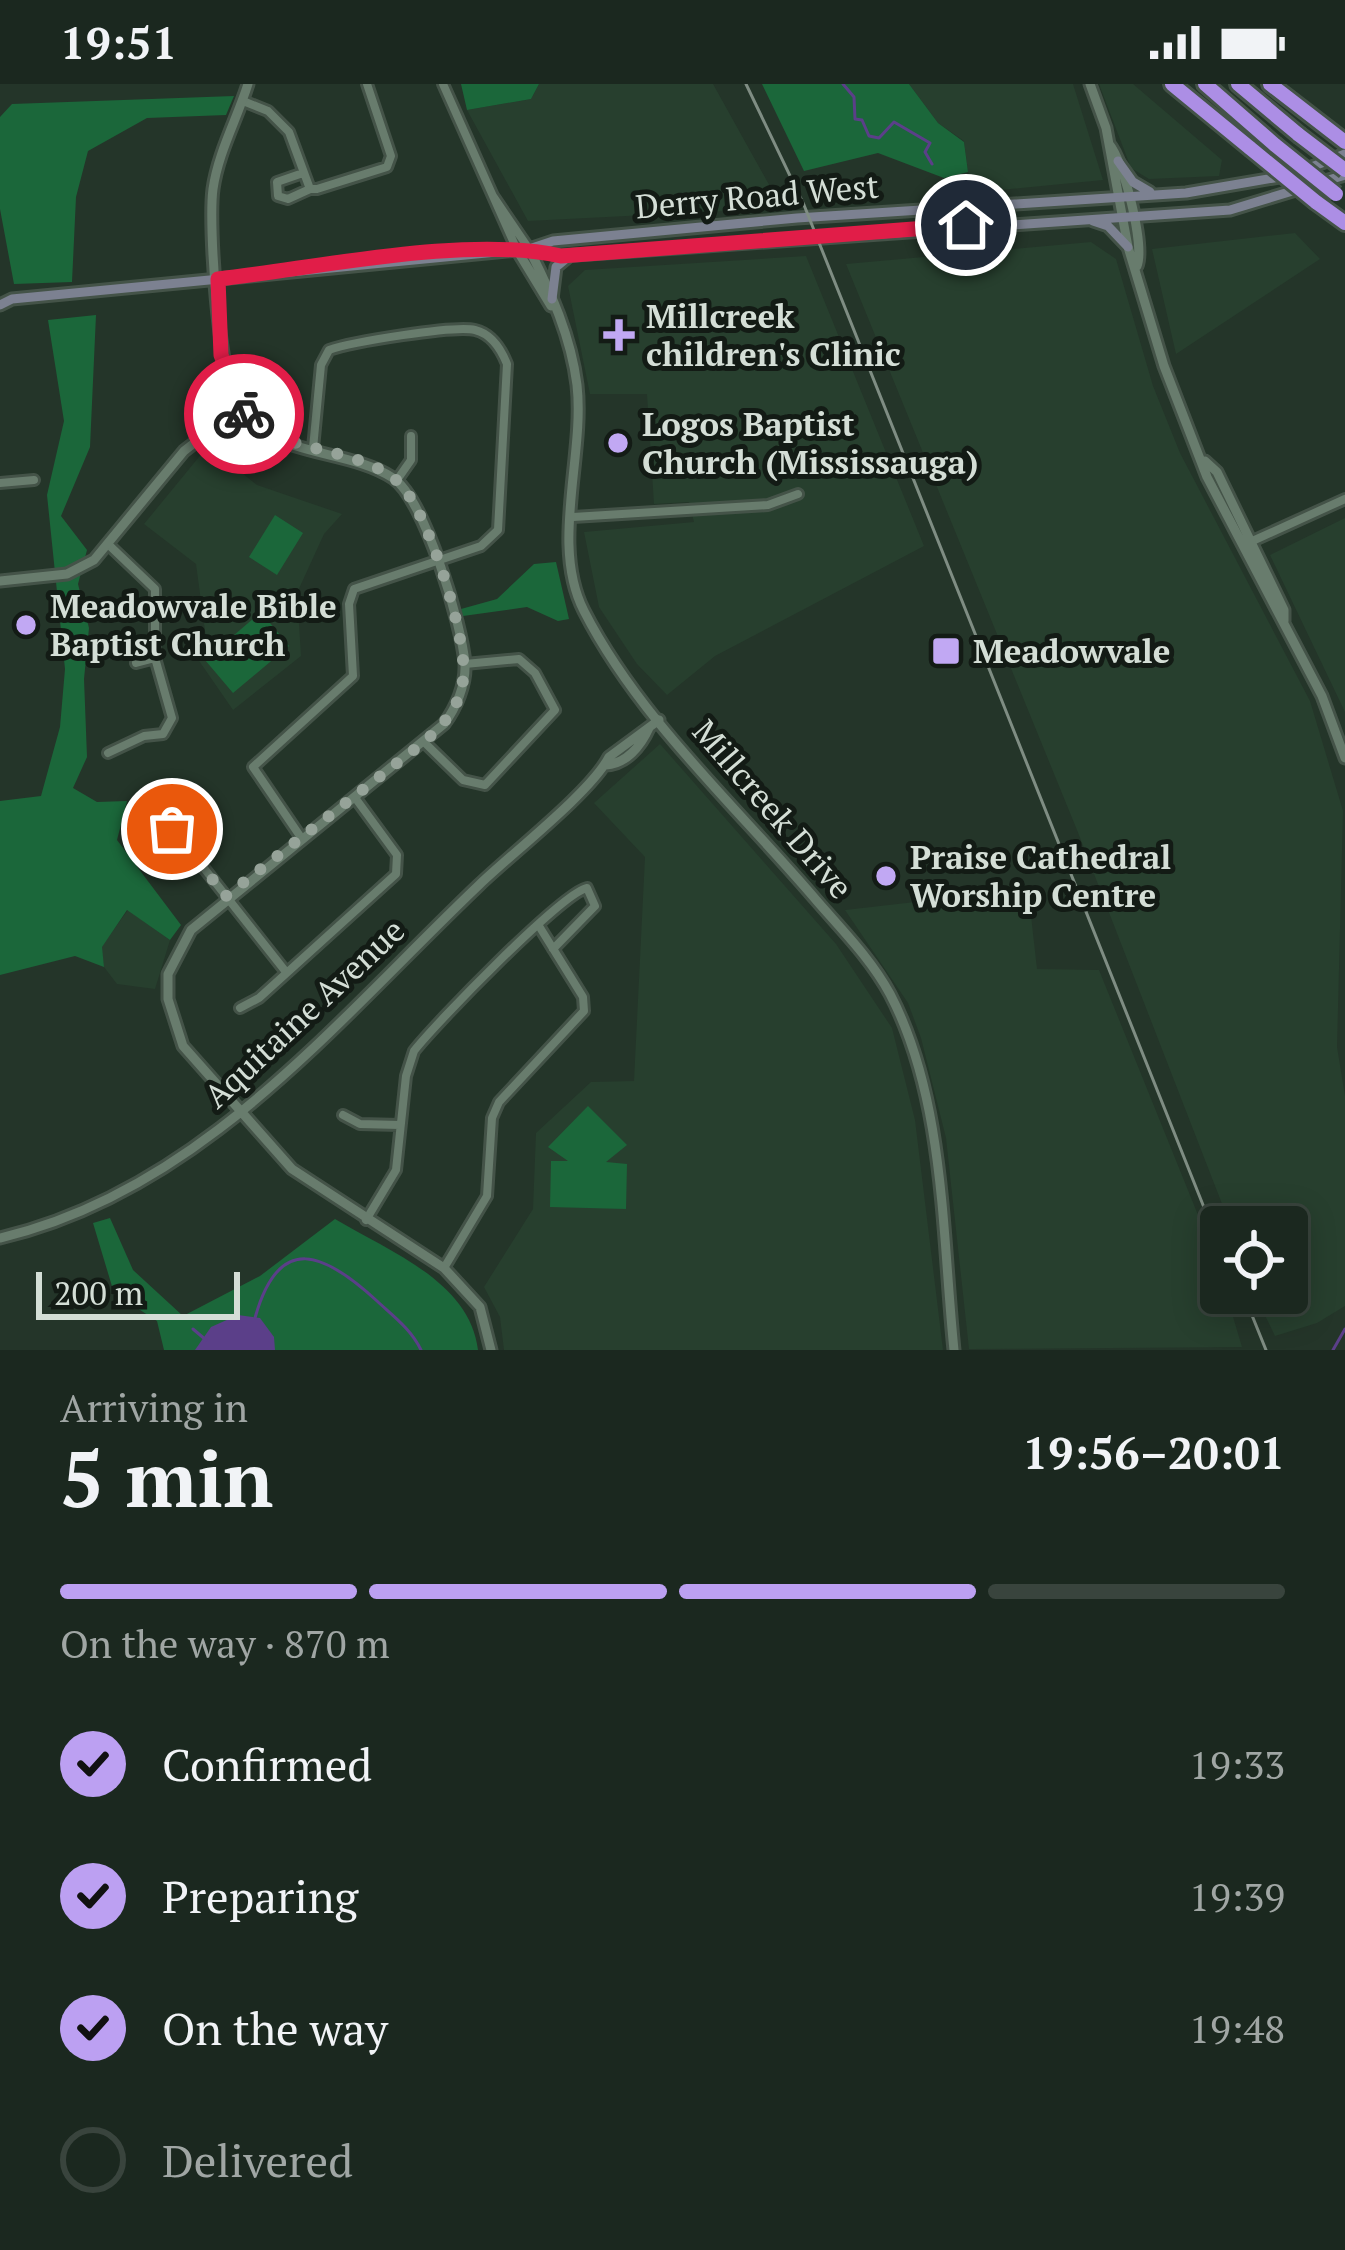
<!DOCTYPE html>
<html lang="en">
<head>
<meta charset="utf-8">
<style>
	body { margin:0; font-family:"PT Serif",serif; background:#28342c; color:#f1f3f6; height:100vh; display:flex; flex-direction:column; font-size:45px; white-space:nowrap }
	* { box-sizing:border-box; margin:0 }
	p { font-size:39px; color:#a0a6a4 }
	.icon { flex:none; width:66px; height:66px; fill:none; stroke:currentColor; stroke-width:2; stroke-linecap:round; stroke-linejoin:round }
	.map { position:relative; height:1266px; overflow:hidden }
	.details { display:flex; flex-direction:column; background:#1b281f; flex:1 }
	.details>* { flex:none }
	.tools { position:absolute; left:1200px; top:1122px; display:grid; gap:24px }
	.tools a { display:grid; place-items:center; width:108px; height:108px; border-radius:12px; background:#1b281f; box-shadow:0 6px 30px #0003,0 0 0 3px #39443d; font-size:60px }
	.scale { position:absolute; left:36px; bottom:30px; width:204px; box-sizing:border-box; padding-left:12px; border:6px solid #d4ded6; border-top:0; font-size:33px; line-height:42px; white-space:nowrap; color:#d4ded6; -webkit-text-stroke:9px #131b15; paint-order:stroke }
	.pin { position:absolute; display:grid; place-items:center; width:102px; height:102px; color:#fff; margin:-51px; border:6px solid #fff; border-radius:50%; box-shadow:0 3px 12px #0007 }
	.courier { position:absolute; display:grid; place-items:center; width:120px; height:120px; margin:-60px; border:9px solid #e11d48; border-radius:50%; background:#fff; color:#222; box-shadow:0 3px 15px #0007 }
	.head em { font-style:normal; font-weight:600 }
	.head div { display:flex; flex-direction:column-reverse }
	.head { display:flex; align-items:center; justify-content:space-between; height:204px; padding:0 60px }
	h1 { font-size:78px; font-weight:600; line-height:90px }
	.bar { display:grid; grid-template-columns:repeat(4,1fr); gap:18px 12px; align-content:center; height:144px; padding:0 60px }
	.bar i { height:15px; border-radius:9px; background:#39443d }
	.bar .selected { background:#bca0f2 }
	.bar p { grid-column:span 4 }
	ol { padding:0 60px; list-style:none }
	li { display:flex; align-items:center; gap:36px; height:132px }
	li p { margin-inline-start:auto }
	li .icon { padding:12px; border-radius:50%; background:#bca0f2; color:#111; stroke-width:4 }
	li:last-child { color:#a0a6a4 }
	li i { width:66px; height:66px; border:6px solid #39443d; border-radius:50% }
	.status { display:flex; justify-content:space-between; align-items:center; height:84px; padding:0 60px; background:#1b281f; direction:ltr }
	.status svg { height:33px; fill:currentColor }
	.map>svg:first-child { display:block }
</style>
</head>
<body>
<div class="status"><b>19:51</b><svg viewBox="0 0 49 12"><path d="M0 12V9h3v3zM5 12V6h3v6zM10 12V3h3v9zM15 12V0h3v12zM26 1h20v11H26zM47 4h2v5h-2z"/></svg></div>
<div class="map">
<svg width="1345" height="1266" viewBox="0 0 1345 1266">
	<rect width="100%" height="100%" fill="#243529"/>
	<!-- built -->
	<path fill="#273f2e" d="M539,0H713L782,124L528,137L467,26L531,15Z
		M909,0H1073L1103,96L979,108L968,88L964,57L938,39Z
		M1099,0H1133L1222,76L1219,92L1149,95L1131,84Z
		M1295,149L1320,175L1176,270L1152,165Z
		M1091,158L1116,175L1153,302L1180,369L1310,617L1343,727L1337,963L1345,1012V1222L1317,1239L1275,1252L1254,1209H1287V1143H1231L1077,746L846,180Z
		M806,172L924,462L715,572L667,611L637,580L599,523L584,448L694,438L689,418L654,420L647,310H590L568,202L585,186Z
		M208,362L257,401L342,430L324,450L297,509L301,572L233,626L195,571L206,554L196,480L144,440Z
		M1345,434V628L1270,471Z
		M660,660L836,860L892,944L915,1036L943,1266H504L500,1233L484,1203L533,1125L536,1049L591,998L634,997L645,773L594,719Z
		M1028,805L1037,885L1099,886L1217,1178L1221,1209H1226L1242,1263L969,1265L946,1054L921,954L908,919L845,826Z
		M128,826L170,856L155,905L117,900L104,883L101,863Z"/>
	<!-- green -->
	<path fill="#1b673a" d="M461,0H539L531,15L467,26Z
		M762,0H909L938,39L964,58L968,88L944,94L878,69L804,87Z
		M234,12L226,31L147,34L88,67L76,113L72,198L14,200L0,125V33L12,20Z
		M96,231L90,363L61,432L87,466L78,500L89,544L84,595L87,673L73,704L97,718L127,717L117,756L181,841L170,856L127,826L102,863L104,883L75,872L0,891V717L41,712L60,643L65,585L47,411L64,337L48,236Z
		M275,431L303,449L277,491L249,473Z
		M556,478L569,535L558,537L527,523L463,532L461,525L497,515L534,480Z
		M261,528L289,562L233,609L205,576Z
		M588,1022L627,1061L606,1078L627,1080L626,1125L550,1123L551,1077H568L548,1063Z
		M110,1134L133,1186L183,1232L260,1192L335,1135C388,1167 470,1197 478,1266H164L157,1237L114,1209L93,1139Z"/>
	<!-- water -->
	<path fill="#5b3f89" d="M238,1231L260,1234L274,1253L275,1266H195L211,1243Z"/>
	<g fill="none" stroke-linecap="round" stroke-linejoin="round">
		<!-- stream -->
		<path stroke="#5b3f89" stroke-width="3" d="M843,0L854,13L855,35L862,36L869,52L879,54L894,38L930,59L925,68L932,80
			M255,1234C279,1147 325,1169 377,1217C393,1232 411,1245 421,1266
			M193,1245L206,1256
			M1333,1266L1345,1245"/>
		<!-- minor casing -->
		<g stroke="#445348" stroke-width="14">
			<path id="minor" d="M443,0L517,166
				M243,17L268,27L289,48L310,105H317L387,83L391,72L367,0
				M303,89L277,98L278,112L288,115L310,105
				M493,112L529,165
				M397,396L411,376V352
				M0,399L34,396
				M573,433L768,421L798,410
				M1248,459L1345,415
				M136,579L155,574
				M424,658L463,696L485,701L555,626L535,589L519,575L465,580
				M108,669L144,652L163,650L172,634L155,574V505L111,463
				M173,745L286,888
				M302,755L253,683L353,592L349,520L354,505L481,462L498,446L507,280C501,265 492,250 475,246C455,241 351,258 329,266L321,281L313,364
				M240,924L259,914L396,790L397,771L356,715
				M343,1031L360,1040L400,1041
				M366,1136L396,1086L406,992L414,967C435,940 562,809 587,804L595,822L553,865
				M444,1184L487,1112L492,1034L499,1018L584,927L583,913L539,842"/>
		</g>
		<!-- tertiary casing -->
		<g stroke="#445348" stroke-width="15">
			<path id="tertiary" d="M248,0C237,35 218,69 213,105C208,142 219,291 237,322C268,374 346,363 393,394C425,415 462,541 465,580C466,601 456,624 444,640L191,846L168,890V915L183,962L292,1085L444,1184L480,1223L491,1266
				M1090,0L1106,44L1128,163L1164,282L1207,393L1322,612L1345,674
				M1109,60C1124,77 1145,162 1137,182
				M529,165C551,208 571,253 577,301C585,372 550,461 584,527C639,635 739,725 817,817C843,847 871,875 890,910C945,1015 942,1150 954,1266
				M517,166L551,222
				M1205,377L1217,388L1284,526V537
				M0,497L67,490L94,476L184,367L238,325
				M606,681C626,680 641,662 649,644
				M0,1154C201,1107 336,937 479,801C511,770 591,708 609,673L659,636"/>
		</g>
		<!-- secondary casing -->
		<g stroke="#445348" stroke-width="15">
			<path id="secondary" d="M1118,77L1133,98L1150,108
				M1093,137L1108,142L1128,163
				M530,165L561,172L1230,126L1345,91
				M552,215L556,183L568,173
				M0,221L12,215L529,165L553,157L797,134L1186,109L1291,91L1345,70"/>
		</g>
		<!-- motorway casing -->
		<g stroke="#445348" stroke-width="20">
			<path id="motorway" d="M1172,0L1250,64
				M1205,0L1275,61
				M1238,0L1299,51
				M1270,0L1345,58
				M1316,118L1345,139"/>
		</g>
		<!-- minor -->
		<use href="#minor" stroke="#687c6d" stroke-width="8"/>
		<!-- tertiary -->
		<use href="#tertiary" stroke="#687c6d" stroke-width="9"/>
		<!-- secondary -->
		<use href="#secondary" stroke="#7c8191" stroke-width="9"/>
		<!-- motorway -->
		<use href="#motorway" stroke="#ac8ee5" stroke-width="14"/>
		<!-- rail -->
		<path stroke="#7f8d83" stroke-width="3" d="M746,0L804,121L1221,1166
			M1243,1209L1266,1266"/>
		<!-- motorway-bridge casing -->
		<g stroke="#445348" stroke-width="20" stroke-linecap="butt">
			<path id="motorway-bridge" d="M1299,51L1345,86
				M1275,61L1336,110
				M1250,64L1316,118"/>
		</g>
		<!-- motorway-bridge -->
		<use href="#motorway-bridge" stroke="#ac8ee5" stroke-width="14"/>
	</g>
	<g fill="none" stroke-linecap="round" stroke-linejoin="round">
		<!-- done -->
		<path stroke="#96a399" stroke-width="12" stroke-dasharray="0 21.6" d="M172,745L226,812L424,658C444,640 459,624 463,596C469,558 427,420 396,396C351,360 290,373 244,330"/>
		<!-- route -->
		<path stroke="#e11d48" stroke-width="15" d="M244,330L221,271L218,195C317,184 467,151 561,172L966,141"/>
	</g>
	<!-- markers -->
	<g fill="#c1a8f3" stroke="#131b15" stroke-width="4.5">
		<path d="M613 233h12v12h12v12h-12v12h-12v-12h-12v-12h12z"/>
		<circle cx="618" cy="359" r="12"/>
		<circle cx="26" cy="541" r="12"/>
		<rect x="931" y="552" width="30" height="30" rx="6"/>
		<circle cx="886" cy="792" r="12"/>
	</g>
	<g text-anchor="middle" stroke-width="10" stroke-linejoin="round" paint-order="stroke">
		<!-- street labels -->
		<g font-size="33" fill="#d4ded6" stroke="#131b15">
			<text transform="translate(757 112) rotate(-5)" y="12">Derry Road West</text>
			<text transform="translate(773 725) rotate(49)" y="12">Millcreek Drive</text>
			<text transform="translate(304 929) rotate(-43)" y="12">Aquitaine Avenue</text>
		</g>
		<!-- poi labels -->
		<g font-size="33" font-weight="bold" fill="#d4ded6" stroke="#131b15" text-anchor="start">
			<text x="646" y="244">Millcreek<tspan x="646" dy="38">children's Clinic</tspan></text>
			<text x="642" y="352">Logos Baptist<tspan x="642" dy="38">Church (Mississauga)</tspan></text>
			<text x="50" y="534">Meadowvale Bible<tspan x="50" dy="38">Baptist Church</tspan></text>
			<text x="973" y="579">Meadowvale</text>
			<text x="910" y="785">Praise Cathedral<tspan x="910" dy="38">Worship Centre</tspan></text>
		</g>
	</g>
</svg>
<div class="tools">
<a><svg class="icon" aria-label="locate" viewBox="0 0 24 24"><circle cx="12" cy="12" r="6"/><path d="M12 2v4M12 18v4M2 12h4M18 12h4"/></svg></a>
</div>
<div class="scale">200 m</div>
<div class="pin" style="left:172px;top:745px;background:#ea580c"><svg class="icon" aria-label="bag" viewBox="0 0 24 24"><path d="M5 8h14l-1 12H6zM9 8a3 3 0 0 1 6 0"/></svg></div>
<div class="pin" style="left:966px;top:141px;background:#1f2937"><svg class="icon" aria-label="home" viewBox="0 0 24 24"><path d="M3 11l9-7 9 7M6 9v11h12V9"/></svg></div>
<div class="courier" style="left:244px;top:330px"><svg class="icon" aria-label="bike" viewBox="0 0 24 24"><circle cx="6" cy="16" r="4"/><circle cx="18" cy="16" r="4"/><path d="M6 16l4-8h5l3 8M10 8l3 8H6M13 5h3"/></svg></div>
</div>
<section class="details">
<div class="head"><div><h1>5 min</h1><p>Arriving in</p></div><em>19:56–20:01</em></div>
<div class="bar"><i class="selected"></i><i class="selected"></i><i class="selected"></i><i></i><p>On the way · 870 m</p></div>
<ol>
<li><svg class="icon" aria-label="check" viewBox="0 0 24 24"><path d="M5 12l5 5 9-10"/></svg>Confirmed<p>19:33</p></li>
<li><svg class="icon" aria-label="check" viewBox="0 0 24 24"><path d="M5 12l5 5 9-10"/></svg>Preparing<p>19:39</p></li>
<li><svg class="icon" aria-label="check" viewBox="0 0 24 24"><path d="M5 12l5 5 9-10"/></svg>On the way<p>19:48</p></li>
<li><i></i>Delivered</li>
</ol>
</section>
</body>
</html>
